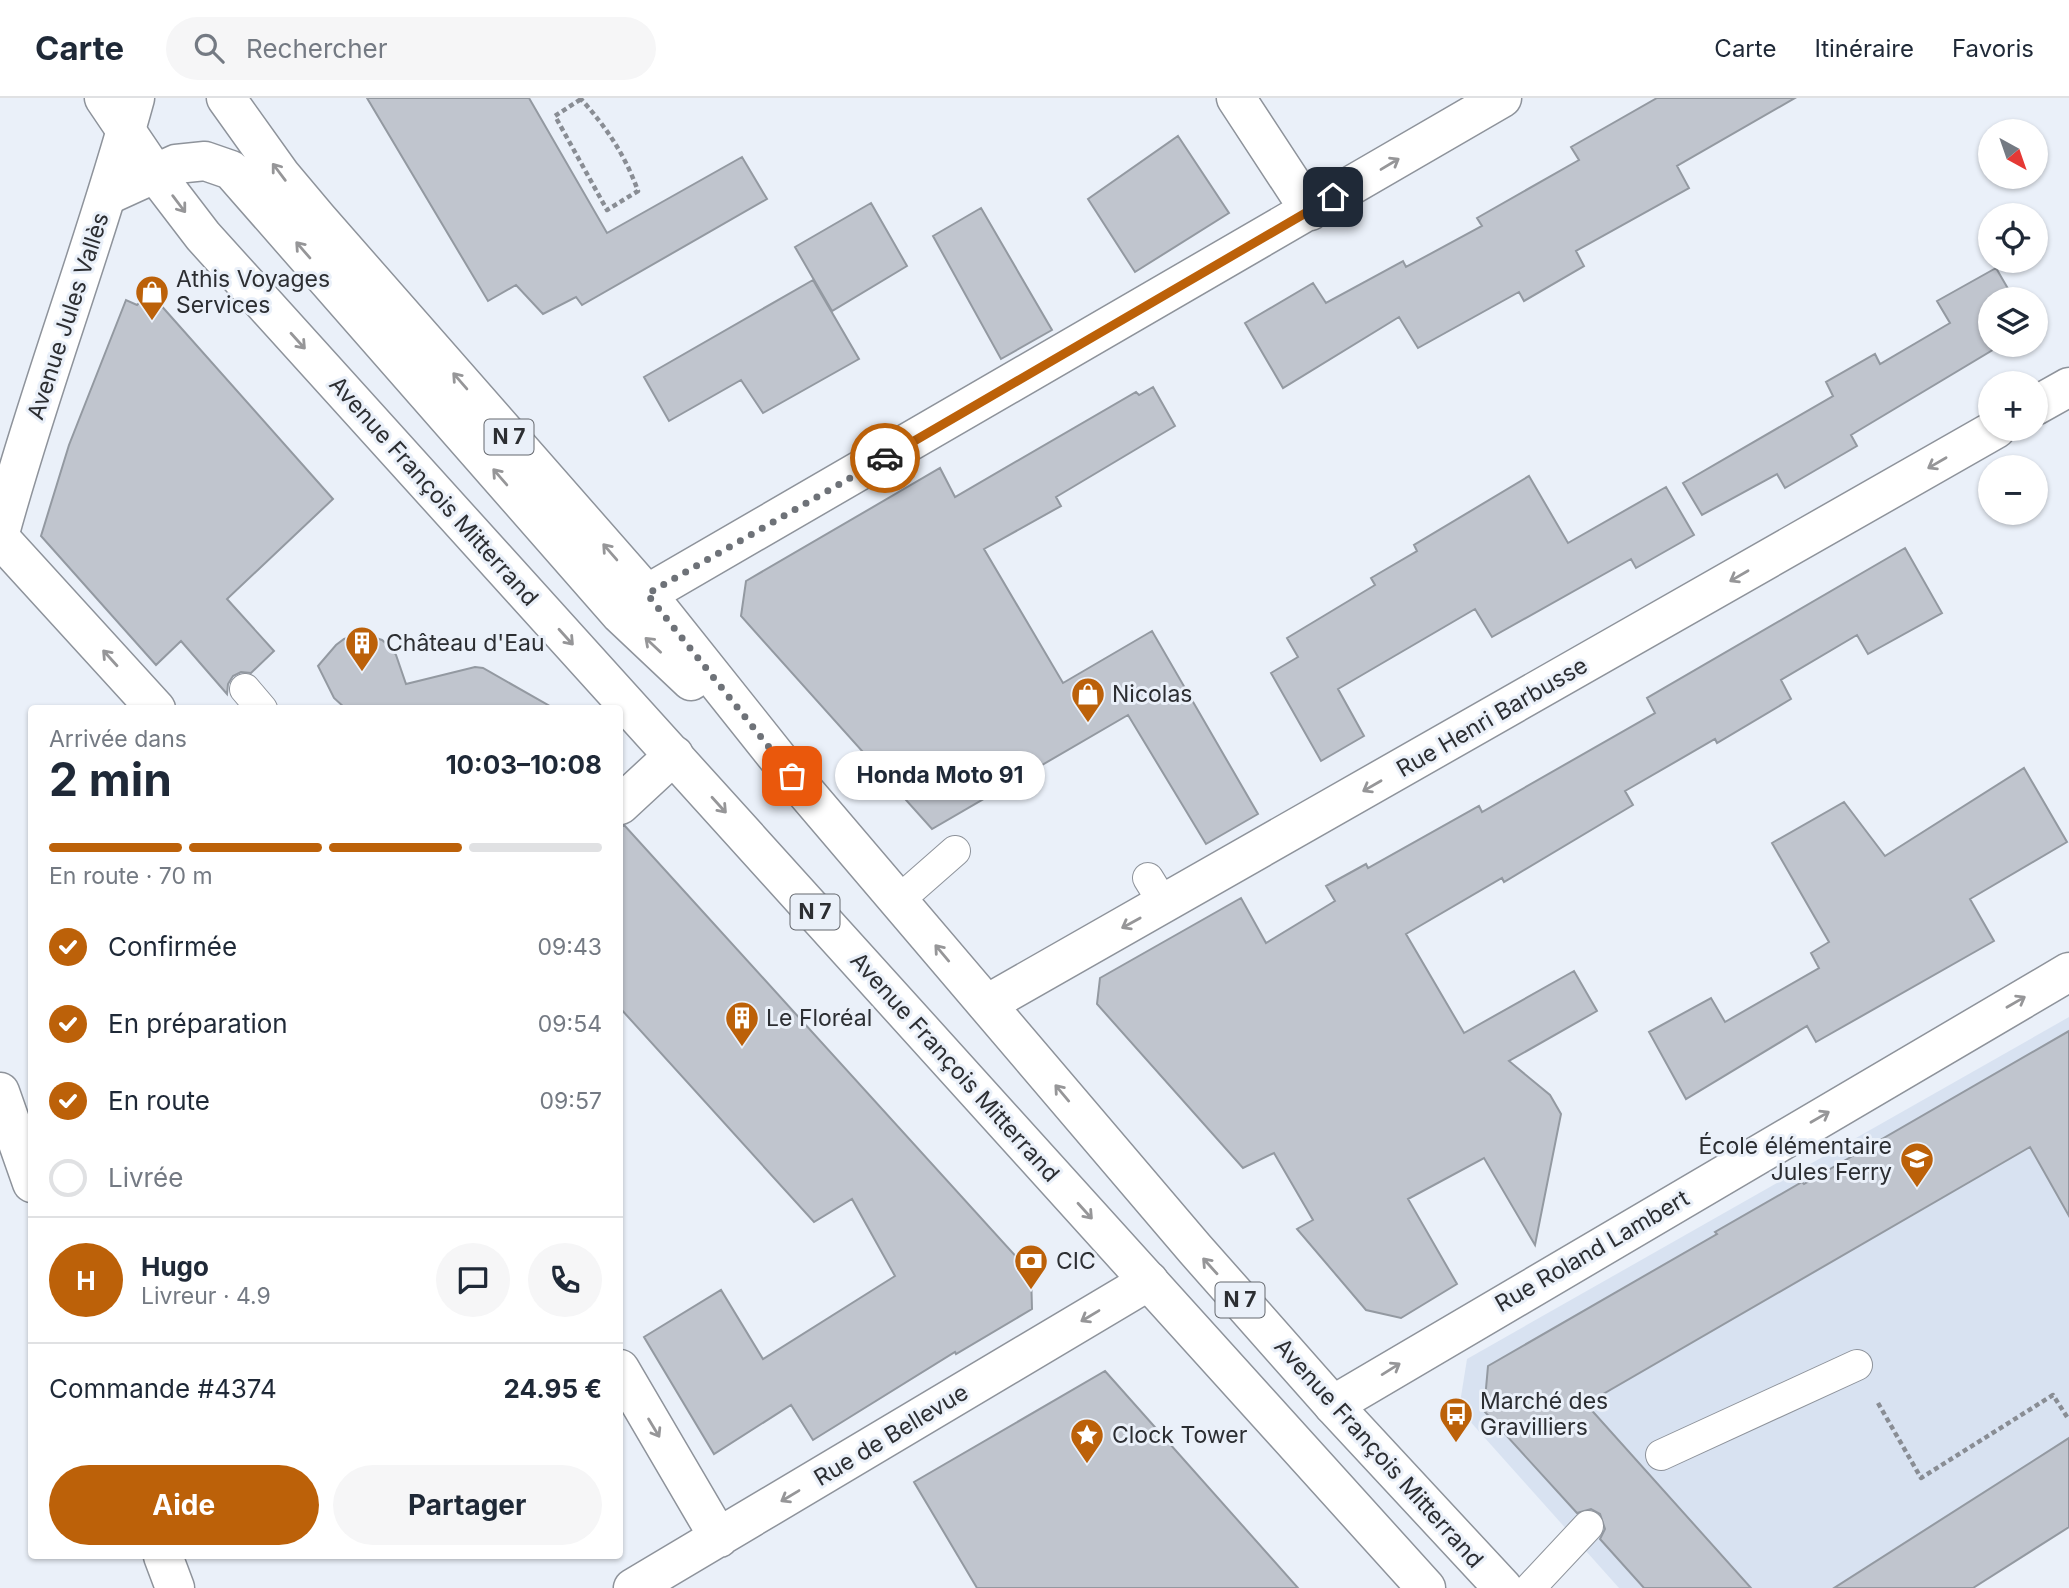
<!DOCTYPE html>
<html lang="fr">
<head>
<meta charset="utf-8">
<style>
	body { margin:0; font-family:Inter,sans-serif; background:#f6f6f7; color:#1f2937; height:100vh; display:flex; flex-direction:column; font-size:26px; white-space:nowrap }
	* { box-sizing:border-box; margin:0 }
	p { font-size:23px; color:#747a83 }
	.icon { flex:none; width:38px; height:38px; fill:none; stroke:currentColor; stroke-width:2; stroke-linecap:round; stroke-linejoin:round }
	.map { position:relative; flex:1; overflow:hidden }
	.sheet { position:absolute; left:28px; top:607px; width:595px; height:854px; display:flex; flex-direction:column; background:#fff; border-radius:7px; box-shadow:0 2px 5px #0004 }
	.sheet>* { flex:none }
	.needle { width:46px; rotate:140deg }
	.controls { position:absolute; left:1978px; top:21px; display:grid; gap:14px }
	.controls a { display:grid; place-items:center; width:70px; height:70px; border-radius:50%; background:#fff; box-shadow:0 2px 5px #0004; font-size:35px }
	.pin { position:absolute; display:grid; place-items:center; width:60px; height:60px; color:#fff; margin:-30px; border-radius:14px; box-shadow:0 4px 10px #0006 }
	.courier { position:absolute; display:grid; place-items:center; width:70px; height:70px; margin:-35px; border:5px solid #bc6109; border-radius:50%; background:#fff; color:#222; box-shadow:0 2px 9px #0007 }
	.bubble { position:absolute; height:49px; border-radius:24px; background:#fff; box-shadow:0 2px 5px #0004; font-size:23px; font-weight:700; line-height:49px; text-align:center }
	.summary em { font-style:normal; font-weight:700 }
	.summary div { display:flex; flex-direction:column-reverse }
	.summary { display:flex; align-items:center; justify-content:space-between; height:119px; padding:0 21px }
	h1 { font-size:46px; font-weight:700; line-height:52px }
	.bar { display:grid; grid-template-columns:repeat(4,1fr); gap:10px 7px; align-content:center; height:84px; padding:0 21px }
	.bar i { height:9px; border-radius:5px; background:#e0e1e3 }
	.bar .on { background:#bc6109 }
	.bar p { grid-column:span 4 }
	.line { display:flex; align-items:center; gap:18px; padding:0 21px; border-top:2px solid #e0e1e3 }
	.line div { flex:1 }
	.round { display:grid; place-items:center; flex:none; width:74px; height:74px; border-radius:37px; background:#f6f6f7 }
	ol { padding:0 21px; list-style:none }
	li { display:flex; align-items:center; gap:21px; height:77px }
	li p { margin-inline-start:auto }
	li .icon { padding:7px; border-radius:50%; background:#bc6109; color:#fff; stroke-width:4 }
	li:last-child { color:#747a83 }
	li i { width:38px; height:38px; border:4px solid #e0e1e3; border-radius:50% }
	.primary-button { display:flex; gap:14px; margin-top:auto; padding:14px 21px }
	.primary-button a { flex:1; height:80px; border-radius:42px; background:#bc6109; color:#fff; font-size:28px; font-weight:700; line-height:80px; text-align:center }
	.primary-button a+a { background:#f6f6f7; color:#1f2937 }
	header { display:flex; align-items:center; gap:42px; box-sizing:border-box; height:98px; padding:0 35px; background:#fff; border-bottom:2px solid #e0e1e3 }
	header strong { font-size:33px }
	nav { display:flex; gap:38px; margin-inline-start:auto; font-size:24px }
	.search { width:490px; height:63px; background:#f6f6f7; display:flex; align-items:center; gap:18px; box-sizing:border-box; padding:0 24px; border-radius:38px; color:#747a83; font-size:26px }
	.map>svg:first-child { display:block }
</style>
</head>
<body>
<header>
<strong>Carte</strong>
<div class="search"><svg class="icon" aria-label="search" viewBox="0 0 24 24"><circle cx="10" cy="10" r="6"/><path d="M15 15l6 6"/></svg>Rechercher</div>
<nav><a>Carte</a><a>Itinéraire</a><a>Favoris</a></nav>
</header>
<div class="map">
<svg width="2069" height="1490" viewBox="0 0 2069 1490">
	<rect width="100%" height="100%" fill="#eaf0f9"/>
	<!-- built -->
	<path fill="#d8e2f1" d="M2069,919V1429L1973,1490H1619L1459,1311L1467,1261Z"/>
	<!-- building -->
	<path fill="#c0c5ce" stroke="#9399a1" stroke-width="2" d="M367,0H529L607,135L742,59L767,101L582,207L576,199L543,216L516,187L488,203Z
		M1657,0H1795L1677,68L1689,90L1576,153L1584,168L1524,203L1519,194L1418,250L1399,219L1283,290L1245,225L1313,185L1326,205L1403,163L1406,169L1482,128L1477,120L1579,62L1571,49Z
		M1178,38L1229,115L1135,174L1088,101Z
		M871,105L907,168L832,213L795,149Z
		M981,110L1052,232L1001,261L933,138Z
		M1996,170L2014,201H1990V247H2001L1851,337L1857,348L1785,390L1777,376L1702,417L1683,385L1833,298L1826,284L1875,256L1880,266L1950,225L1937,203Z
		M813,182L859,261L763,315L741,282L669,323L644,279Z
		M150,195L333,401L227,501L274,553L251,575L241,574L233,578L228,586L227,596L181,543L156,567L41,438L69,347L126,202L137,207Z
		M1153,289L1175,328L1056,399L1061,408L984,451L1063,585L1152,533L1258,716L1206,746L1128,617L932,731L741,518L746,483L940,370L955,399L1136,294L1139,297Z
		M1529,378L1568,445L1666,389L1694,437L1636,470L1631,461L1492,539L1475,511L1338,591L1364,638L1321,663L1271,575L1298,559L1287,540L1375,487L1371,480L1417,453L1414,447Z
		M1905,450L1942,515L1868,556L1857,537L1781,582L1791,601L1717,645L1715,641L1625,693L1633,707L1504,784L1502,780L1406,836L1464,935L1574,873L1597,913L1509,963L1550,997L1561,1016L1535,1147L1484,1060L1408,1101L1457,1186L1401,1220L1366,1212L1297,1131L1313,1122L1274,1055L1243,1070L1097,906L1100,880L1241,800L1266,845L1335,803L1326,788L1366,766L1368,770L1479,708L1482,714L1655,615L1647,600Z
		M363,536L382,542L390,549L396,557L406,586L475,569L483,570L555,611H346L334,600L318,568L336,547L344,541Z
		M2024,670L2067,744L1970,801L1994,843L1816,944L1807,928L1686,1001L1649,934L1711,900L1725,924L1819,870L1811,855L1829,844L1772,745L1844,704L1885,758Z
		M620,728H625L1031,1175L1032,1211L956,1256L955,1254L813,1342L791,1307L714,1356L644,1239L721,1192L763,1261L895,1178L852,1101L814,1124L620,910Z
		M2069,933V1118L2030,1049L1586,1306L1751,1490H1644L1600,1441L1605,1431L1600,1416L1591,1411L1577,1415L1484,1313L1488,1268L1717,1136L1715,1134L1802,1084L1804,1086Z
		M1105,1273L1298,1490H977L914,1384Z
		M2069,1340V1429L1973,1490H1834Z"/>
	<g fill="none" stroke-linecap="round" stroke-linejoin="round">
		<!-- service casing -->
		<g stroke="#8e939b" stroke-width="32">
			<path id="service" d="M245,591L262,611
				M1148,780L1164,806
				M898,803L955,753
				M1661,1357L1857,1267
				M1530,1490L1588,1428"/>
		</g>
		<!-- minor casing -->
		<g stroke="#8e939b" stroke-width="41">
			<path id="minor" d="M1236,0L1310,113
				M2035,308L2069,289
				M0,440L156,611
				M647,496L1502,0
				M620,707L674,657
				M987,906L1996,331
				M0,994L32,1085
				M620,1271L719,1440
				M1333,1307L2069,874
				M163,1458L175,1490
				M633,1490L1149,1183"/>
		</g>
		<!-- secondary casing -->
		<g stroke="#8e939b" stroke-width="41">
			<path id="secondary" d="M0,435C40,288 95,147 135,0"/>
		</g>
		<!-- primary casing -->
		<g stroke="#8e939b" stroke-width="41">
			<path id="primary" d="M104,0L154,74L203,138L1426,1490
				M226,0L281,77L318,121L647,496L792,678L1195,1151L1333,1307L1503,1490
				M108,97L176,66L205,63L231,72L620,516L691,583"/>
		</g>
		<!-- path -->
		<path stroke="#898d94" stroke-width="4.5" stroke-dasharray="5 3.5" stroke-linecap="butt" d="M579,0L581,1C607,30 625,57 638,93L607,112L555,18L581,1L582,0
			M1878,1305L1921,1380L2053,1297L2069,1322"/>
		<!-- service -->
		<use href="#service" stroke="#fff" stroke-width="30"/>
		<!-- minor -->
		<use href="#minor" stroke="#fff" stroke-width="38"/>
		<!-- secondary -->
		<use href="#secondary" stroke="#fff" stroke-width="38"/>
		<!-- primary -->
		<use href="#primary" stroke="#fff" stroke-width="38"/>
	</g>
	<!-- one-way arrows -->
	<defs><path id="oneway-shaft" d="M-6 0H5M1.5-3L5.5 0L1.5 3" fill="none" stroke-width="1.6" stroke-linecap="round" stroke-linejoin="round" transform="scale(1.75)"/></defs>
	<g stroke="#969698">
		<use href="#oneway-shaft" transform="translate(1390 66) rotate(-31)"/>
		<use href="#oneway-shaft" transform="translate(279 74) rotate(-127)"/>
		<use href="#oneway-shaft" transform="translate(179 106) rotate(53)"/>
		<use href="#oneway-shaft" transform="translate(303 152) rotate(-131)"/>
		<use href="#oneway-shaft" transform="translate(298 243) rotate(48)"/>
		<use href="#oneway-shaft" transform="translate(460 283) rotate(-131)"/>
		<use href="#oneway-shaft" transform="translate(1937 365) rotate(150)"/>
		<use href="#oneway-shaft" transform="translate(500 379) rotate(-131)"/>
		<use href="#oneway-shaft" transform="translate(610 454) rotate(-131)"/>
		<use href="#oneway-shaft" transform="translate(1739 478) rotate(150)"/>
		<use href="#oneway-shaft" transform="translate(566 539) rotate(48)"/>
		<use href="#oneway-shaft" transform="translate(653 547) rotate(-137)"/>
		<use href="#oneway-shaft" transform="translate(110 560) rotate(-132)"/>
		<use href="#oneway-shaft" transform="translate(1372 688) rotate(150)"/>
		<use href="#oneway-shaft" transform="translate(719 707) rotate(48)"/>
		<use href="#oneway-shaft" transform="translate(1131 825) rotate(151)"/>
		<use href="#oneway-shaft" transform="translate(942 855) rotate(-130)"/>
		<use href="#oneway-shaft" transform="translate(2016 904) rotate(-30)"/>
		<use href="#oneway-shaft" transform="translate(1062 995) rotate(-130)"/>
		<use href="#oneway-shaft" transform="translate(1820 1019) rotate(-30)"/>
		<use href="#oneway-shaft" transform="translate(1085 1113) rotate(48)"/>
		<use href="#oneway-shaft" transform="translate(1210 1168) rotate(-132)"/>
		<use href="#oneway-shaft" transform="translate(1090 1218) rotate(149)"/>
		<use href="#oneway-shaft" transform="translate(1391 1271) rotate(-32)"/>
		<use href="#oneway-shaft" transform="translate(654 1330) rotate(59)"/>
		<use href="#oneway-shaft" transform="translate(790 1398) rotate(149)"/>
	</g>
	<g fill="none" stroke-linecap="round" stroke-linejoin="round">
		<!-- done -->
		<path stroke="#6e7278" stroke-width="7" stroke-dasharray="0 12.6" d="M792,678L647,496L885,360"/>
		<!-- route -->
		<path stroke="#bc6109" stroke-width="9" d="M885,360L1333,99"/>
	</g>
	<!-- icons -->
	<defs>
		<g id="shop-pin" transform="scale(1.75)"><path d="M0 17L-7.5 6A9.5 9.5 0 1 1 7.5 6Z" fill="#bc6109" stroke="#eaf0f9"/><path d="M-5-2.5h2.3a2.7 3.5 0 0 1 5.4 0H5L5.5 6h-11ZM-1.5-2.5h3a1.5 2.3 0 0 0-3 0Z" fill="#fff"/></g>
		<g id="building-pin" transform="scale(1.75)"><path d="M0 17L-7.5 6A9.5 9.5 0 1 1 7.5 6Z" fill="#bc6109" stroke="#eaf0f9"/><path d="M-4-6H4V6H1V3H-1V6H-4ZM-2.5-4.3h1.7v1.8h-1.7ZM.8-4.3h1.7v1.8H.8ZM-2.5-1h1.7V.8h-1.7ZM.8-1h1.7V.8H.8Z" fill="#fff"/></g>
		<g id="school-pin" transform="scale(1.75)"><path d="M0 17L-7.5 6A9.5 9.5 0 1 1 7.5 6Z" fill="#bc6109" stroke="#eaf0f9"/><path d="M0-5L7-2L0 1L-7-2ZM-4 1L0 2.5L4 1V4Q0 6-4 4Z" fill="#fff"/></g>
		<g id="bank-pin" transform="scale(1.75)"><path d="M0 17L-7.5 6A9.5 9.5 0 1 1 7.5 6Z" fill="#bc6109" stroke="#eaf0f9"/><path d="M-6-4H6V4H-6ZM0-2.3a2.3 2.3 0 1 0 0 4.6a2.3 2.3 0 1 0 0-4.6Z" fill="#fff"/></g>
		<g id="bus-pin" transform="scale(1.75)"><path d="M0 17L-7.5 6A9.5 9.5 0 1 1 7.5 6Z" fill="#bc6109" stroke="#eaf0f9"/><path d="M-5-6H5V4H4V6H2V4H-2V6H-4V4H-5ZM-3.5-4V0h7V-4ZM-3.5 1.2v1.5H-2V1.2ZM2 1.2v1.5H3.5V1.2Z" fill="#fff"/></g>
		<g id="sight-pin" transform="scale(1.75)"><path d="M0 17L-7.5 6A9.5 9.5 0 1 1 7.5 6Z" fill="#bc6109" stroke="#eaf0f9"/><path d="M0-6L1.8-2.2L6-1.7L2.9 1.2L3.7 5.4L0 3.3L-3.7 5.4L-2.9 1.2L-6-1.7L-1.8-2.2Z" fill="#fff"/></g>
	</defs>
	<g fill-rule="evenodd">
		<use href="#shop-pin" x="152" y="194"/>
		<use href="#building-pin" x="362" y="545"/>
		<use href="#shop-pin" x="1088" y="596"/>
		<use href="#building-pin" x="742" y="920"/>
		<use href="#school-pin" x="1917" y="1061"/>
		<use href="#bank-pin" x="1031" y="1163"/>
		<use href="#bus-pin" x="1456" y="1316"/>
		<use href="#sight-pin" x="1087" y="1337"/>
	</g>
	<g text-anchor="middle" stroke-width="6" stroke-linejoin="round" paint-order="stroke">
		<!-- shield labels -->
		<g fill="#eaf0f9" stroke="#65686e" stroke-width="2">
			<rect x="484.5" y="321.5" width="49" height="35" rx="5"/>
			<rect x="790.5" y="796.5" width="49" height="35" rx="5"/>
			<rect x="1215.5" y="1184.5" width="49" height="35" rx="5"/>
		</g>
		<g font-size="21" font-weight="bold" fill="#2c2e32">
			<text x="509" y="346">N 7</text>
			<text x="815" y="821">N 7</text>
			<text x="1240" y="1209">N 7</text>
		</g>
		<!-- poi labels -->
		<g font-size="23" fill="#2c2e32" stroke="#eaf0f9" text-anchor="start">
			<text x="176" y="189">Athis Voyages<tspan x="176" dy="26">Services</tspan></text>
			<text x="386" y="553">Château d'Eau</text>
			<text x="1112" y="604">Nicolas</text>
			<text x="766" y="928">Le Floréal</text>
			<text x="1892" y="1056" text-anchor="end">École élémentaire<tspan x="1892" dy="26">Jules Ferry</tspan></text>
			<text x="1056" y="1171">CIC</text>
			<text x="1480" y="1311">Marché des<tspan x="1480" dy="26">Gravilliers</tspan></text>
			<text x="1112" y="1345">Clock Tower</text>
		</g>
		<!-- street labels -->
		<g font-size="23" fill="#2c2e32" stroke="#eaf0f9">
			<text transform="translate(68 218) rotate(-72)" y="8">Avenue Jules Vallès</text>
			<text transform="translate(434 393) rotate(48)" y="8">Avenue François Mitterrand</text>
			<text transform="translate(1492 619) rotate(-30)" y="8">Rue Henri Barbusse</text>
			<text transform="translate(955 969) rotate(48)" y="8">Avenue François Mitterrand</text>
			<text transform="translate(1592 1153) rotate(-30)" y="8">Rue Roland Lambert</text>
			<text transform="translate(891 1337) rotate(-31)" y="8">Rue de Bellevue</text>
			<text transform="translate(1379 1355) rotate(48)" y="8">Avenue François Mitterrand</text>
		</g>
	</g>
</svg>
<div class="controls">
<a><svg class="needle" viewBox="-14 -14 28 28"><path d="M0-13l5 13h-10z" fill="#e53935"/><path d="M0 13l5-13h-10z" fill="#747a83"/></svg></a>
<a><svg class="icon" aria-label="locate" viewBox="0 0 24 24"><circle cx="12" cy="12" r="6"/><path d="M12 2v4M12 18v4M2 12h4M18 12h4"/></svg></a>
<a><svg class="icon" aria-label="layers" viewBox="0 0 24 24"><path d="M12 4l9 5-9 5-9-5zM3 14l9 5 9-5"/></svg></a>
<a>+</a>
<a>−</a>
</div>
<div class="pin" style="left:792px;top:678px;background:#ea580c"><svg class="icon" aria-label="bag" viewBox="0 0 24 24"><path d="M5 8h14l-1 12H6zM9 8a3 3 0 0 1 6 0"/></svg></div>
<div class="pin" style="left:1333px;top:99px;background:#1f2937"><svg class="icon" aria-label="home" viewBox="0 0 24 24"><path d="M3 11l9-7 9 7M6 9v11h12V9"/></svg></div>
<div class="courier" style="left:885px;top:360px"><svg class="icon" aria-label="car" viewBox="0 0 24 24"><path d="M5 17H2v-5l4-1 3-4h7l3 4 3 1v5h-3M9 17h6M6 11h13"/><circle cx="7" cy="17" r="2"/><circle cx="17" cy="17" r="2"/></svg></div>
<div class="bubble" style="left:835px;top:653px;width:210px">Honda Moto 91</div>
<section class="sheet">
<div class="summary"><div><h1>2 min</h1><p>Arrivée dans</p></div><em>10:03–10:08</em></div>
<div class="bar"><i class="on"></i><i class="on"></i><i class="on"></i><i></i><p>En route · 70 m</p></div>
<ol>
<li><svg class="icon" aria-label="check" viewBox="0 0 24 24"><path d="M5 12l5 5 9-10"/></svg>Confirmée<p>09:43</p></li>
<li><svg class="icon" aria-label="check" viewBox="0 0 24 24"><path d="M5 12l5 5 9-10"/></svg>En préparation<p>09:54</p></li>
<li><svg class="icon" aria-label="check" viewBox="0 0 24 24"><path d="M5 12l5 5 9-10"/></svg>En route<p>09:57</p></li>
<li><i></i>Livrée</li>
</ol>
<div class="line" style="height:126px"><b class="round" style="background:#bc6109;color:#fff">H</b><div><b>Hugo</b><p>Livreur · 4.9</p></div><a class="round"><svg class="icon" aria-label="chat" viewBox="0 0 24 24"><path d="M4 5h16v11H9l-5 4z"/></svg></a><a class="round"><svg class="icon" aria-label="phone" viewBox="0 0 24 24"><path d="M5 4h4l2 5-3 2q2 4 5 5l2-3 5 2v4C11 20 4 13 5 4z"/></svg></a></div>
<div class="line" style="height:91px"><div>Commande #4374</div><b>24.95 €</b></div>
<div class="primary-button"><a>Aide</a><a>Partager</a></div>
</section>
</div>
</body>
</html>
